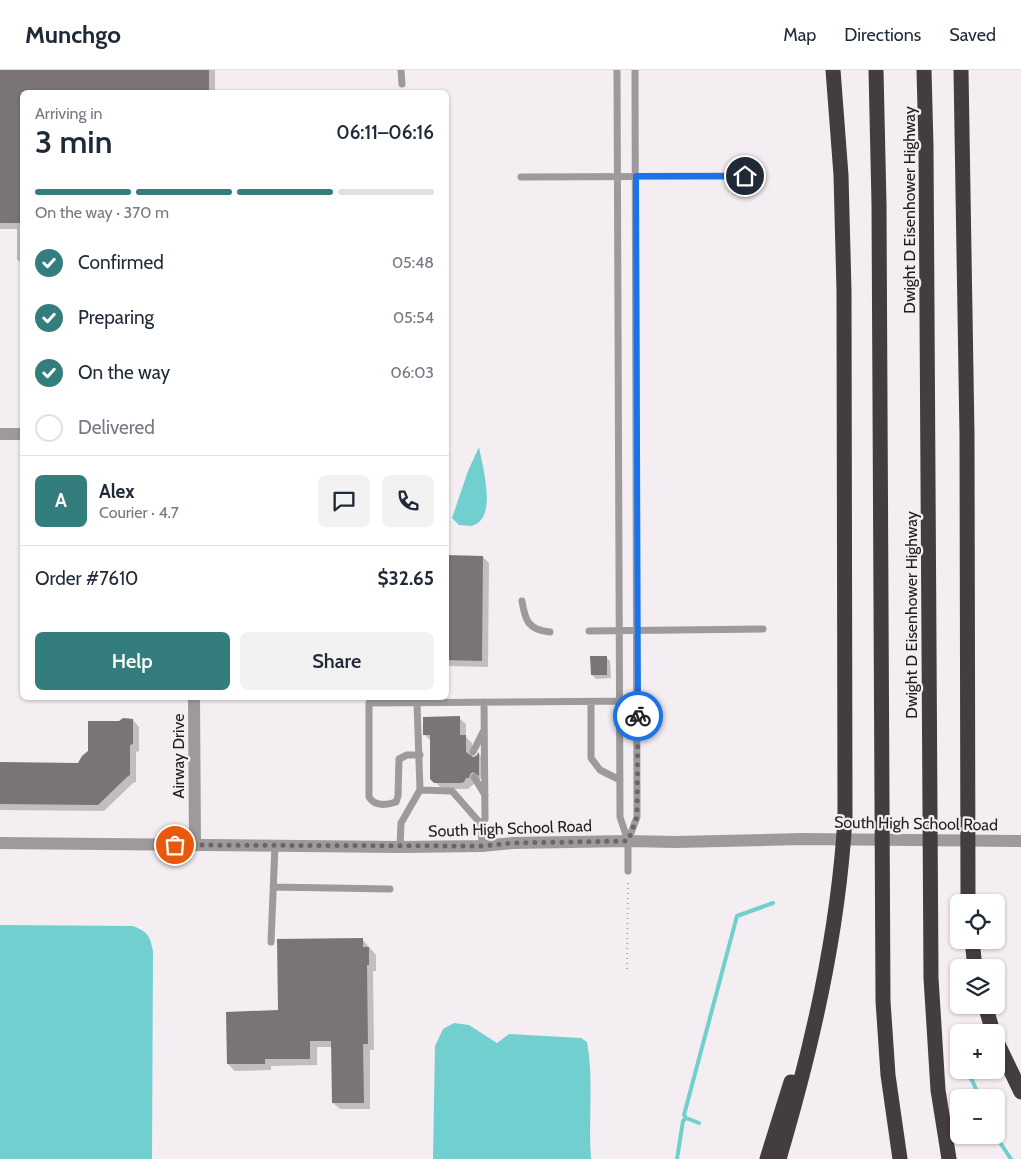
<!DOCTYPE html>
<html lang="en">
<head>
<meta charset="utf-8">
<style>
	body { margin:0; font-family:Cabin,sans-serif; background:#f2f2f3; color:#1f2937; height:100vh; display:flex; flex-direction:column; font-size:19px; white-space:nowrap }
	* { box-sizing:border-box; margin:0 }
	p { font-size:16px; color:#747a83 }
	.icon { flex:none; width:28px; height:28px; fill:none; stroke:currentColor; stroke-width:2; stroke-linecap:round; stroke-linejoin:round }
	.map { position:relative; flex:1; overflow:hidden }
	.panel { position:absolute; left:20px; top:20px; width:429px; height:610px; display:flex; flex-direction:column; background:#fff; border-radius:8px; box-shadow:0 1px 4px #0004 }
	.panel>* { flex:none }
	.buttons { position:absolute; left:950px; top:824px; display:grid; gap:10px }
	.buttons a { display:grid; place-items:center; width:55px; height:55px; border-radius:8px; background:#fff; box-shadow:0 1px 4px #0004; font-size:25px }
	.pin { position:absolute; display:grid; place-items:center; width:42px; height:42px; color:#fff; margin:-21px; border:2px solid #fff; border-radius:50%; box-shadow:0 1px 5px #0007 }
	.courier { position:absolute; display:grid; place-items:center; width:50px; height:50px; margin:-25px; border:4px solid #1a73e8; border-radius:50%; background:#fff; color:#222; box-shadow:0 1px 6px #0007 }
	.headline em { font-style:normal; font-weight:600 }
	.headline div { display:flex; flex-direction:column-reverse }
	.headline { display:flex; align-items:center; justify-content:space-between; height:85px; padding:0 15px }
	h1 { font-size:32px; font-weight:600; line-height:38px }
	.bar { display:grid; grid-template-columns:repeat(4,1fr); gap:8px 5px; align-content:center; height:60px; padding:0 15px }
	.bar i { height:6px; border-radius:4px; background:#e0e1e3 }
	.bar .selected { background:#347d7d }
	.bar p { grid-column:span 4 }
	.line { display:flex; align-items:center; gap:12px; padding:0 15px; border-top:1px solid #e0e1e3 }
	.line div { flex:1 }
	.round { display:grid; place-items:center; flex:none; width:52px; height:52px; border-radius:8px; background:#f2f2f3 }
	ol { padding:0 15px; list-style:none }
	li { display:flex; align-items:center; gap:15px; height:55px }
	li p { margin-inline-start:auto }
	li .icon { padding:5px; border-radius:50%; background:#347d7d; color:#fff; stroke-width:4 }
	li:last-child { color:#747a83 }
	li i { width:28px; height:28px; border:2px solid #e0e1e3; border-radius:50% }
	.primary-button { display:flex; gap:10px; margin-top:auto; padding:10px 15px }
	.primary-button a { flex:1; height:58px; border-radius:8px; background:#347d7d; color:#fff; font-size:20px; font-weight:600; line-height:58px; text-align:center }
	.primary-button a+a { background:#f2f2f3; color:#1f2937 }
	header { display:flex; align-items:center; gap:30px; box-sizing:border-box; height:70px; padding:0 25px; background:#fff; border-bottom:1px solid #e0e1e3 }
	header strong { font-size:24px }
	nav { display:flex; gap:28px; margin-inline-start:auto; font-size:18px }
	.map>svg:first-child { display:block }
</style>
</head>
<body>
<header>
<strong>Munchgo</strong>
<nav><a>Map</a><a>Directions</a><a>Saved</a></nav>
</header>
<div class="map">
<svg width="1021" height="1089" viewBox="0 0 1021 1089">
	<rect width="100%" height="100%" fill="#f4edf1"/>
	<!-- water -->
	<path fill="#71d0cf" d="M479,377C482,395 499,450 471,456C468,456 463,455 459,455L452,448L468,401Z
		M0,855L133,856C148,862 150,866 153,881L152,1089H0Z
		M454,953L469,955L497,973L509,964L581,968L587,972C594,1010 588,1050 591,1089H433L435,976L443,959Z"/>
	<!-- shadow -->
	<path fill="#0003" d="M0,0H215V22H22V194L17,189V159H0Z
		M446,487H483L489,493L488,597L446,596Z
		M606,587L610,591L611,608L596,609L592,605Z
		M459,648L466,654V667L472,673V689L477,687L479,684L485,690V710L481,708L468,719H442L432,708L431,671L425,665Z
		M133,650L139,657V681L136,682V712L133,713L104,741L0,740V694H79L119,652Z
		M362,869L376,885V901H373L374,980H370V1039H340L333,1033L332,977H317V995L271,996V1000L235,1001L228,994L279,941Z"/>
	<g fill="none" stroke-linecap="round" stroke-linejoin="round">
		<!-- stream -->
		<path stroke="#71d0cf" stroke-width="4" d="M965,1002L972,1010L980,1028
			M686,1048L699,1053
			M995,1065L1011,1089
			M677,1089L683,1051L686,1048L684,1045L737,846L773,833"/>
	</g>
	<!-- building -->
	<path fill="#7a7477" d="M0,0H209V22H22V153H0Z
		M446,485L483,486L482,591L446,590Z
		M590,586H607V605H591Z
		M460,646V665H466V682L473,687L476,686L479,682V706L473,702L470,704L469,708H466L464,712L461,713H434L430,709V665H423V647Z
		M123,648L133,649V674L130,675V705L127,707L98,735L0,734V692L78,693L82,686L88,681V651H119Z
		M363,868V877H369V895H367L368,974H363L364,1033H332L331,971H310V989H265V994H227L226,942L278,940L277,869Z"/>
	<g fill="none" stroke-linecap="round" stroke-linejoin="round">
		<!-- path -->
		<path stroke="#ada7aa" stroke-width="2" stroke-dasharray="1 4" stroke-linecap="butt" d="M627,899L628,809"/>
		<!-- service -->
		<path stroke="#9d9a9c" stroke-width="7" d="M401,0L402,14
			M617,0L620,747L628,771
			M521,107L761,106
			M522,531C525,550 528,560 550,562
			M589,561L763,559
			M591,632V688L600,700L620,710
			M417,633L420,720
			M473,682L484,660
			M420,685H407L399,689L398,726L396,732C387,735 375,737 369,727V633L637,631
			M474,707L485,725
			M481,754L485,749L484,632
			M400,777L401,753L420,720L452,721L481,754L482,776
			M628,801V771L637,747L635,0
			M273,817L390,819
			M271,872L275,776"/>
		<!-- minor -->
		<path stroke="#9d9a9c" stroke-width="12" d="M0,364H22
			M194,628L195,775"/>
		<!-- tertiary -->
		<path stroke="#9d9a9c" stroke-width="12" d="M0,773L400,777L482,776L513,773L628,771L676,772L802,769L1021,771"/>
		<!-- motorway -->
		<path stroke="#433d40" stroke-width="15" d="M876,0L879,134L883,931L888,1005L900,1089
			M924,0L926,76L931,908L938,1020L949,1089
			M961,0L967,365L968,832
			M972,870L975,898
			M985,935L993,962
			M996,970L1021,1022
			M767,1089L791,1012
			M779,1089C812,977 838,865 845,748L844,221L841,105L833,0"/>
	</g>
	<g fill="none" stroke-linecap="round" stroke-linejoin="round">
		<!-- done -->
		<path stroke="#6a6668" stroke-width="5" stroke-dasharray="0 9" d="M175,775L482,776L513,773L628,771L637,747L638,646"/>
		<!-- route -->
		<path stroke="#1a73e8" stroke-width="6" d="M638,646L636,106H745"/>
	</g>
	<g text-anchor="middle" stroke-width="4.5" stroke-linejoin="round" paint-order="stroke">
		<!-- street labels -->
		<g font-size="16" fill="#201e1f" stroke="#f4edf1">
			<text transform="translate(909 140) rotate(-90)" y="6">Dwight D Eisenhower Highway</text>
			<text transform="translate(911 545) rotate(-90)" y="6">Dwight D Eisenhower Highway</text>
			<text transform="translate(178 686) rotate(-90)" y="6">Airway Drive</text>
			<text transform="translate(916 753) rotate(1)" y="6">South High School Road</text>
			<text transform="translate(510 758) rotate(-2)" y="6">South High School Road</text>
		</g>
	</g>
</svg>
<div class="buttons">
<a><svg class="icon" aria-label="locate" viewBox="0 0 24 24"><circle cx="12" cy="12" r="6"/><path d="M12 2v4M12 18v4M2 12h4M18 12h4"/></svg></a>
<a><svg class="icon" aria-label="layers" viewBox="0 0 24 24"><path d="M12 4l9 5-9 5-9-5zM3 14l9 5 9-5"/></svg></a>
<a>+</a>
<a>−</a>
</div>
<div class="pin" style="left:175px;top:775px;background:#ea580c"><svg class="icon" aria-label="bag" viewBox="0 0 24 24"><path d="M5 8h14l-1 12H6zM9 8a3 3 0 0 1 6 0"/></svg></div>
<div class="pin" style="left:745px;top:106px;background:#1f2937"><svg class="icon" aria-label="home" viewBox="0 0 24 24"><path d="M3 11l9-7 9 7M6 9v11h12V9"/></svg></div>
<div class="courier" style="left:638px;top:646px"><svg class="icon" aria-label="bike" viewBox="0 0 24 24"><circle cx="6" cy="16" r="4"/><circle cx="18" cy="16" r="4"/><path d="M6 16l4-8h5l3 8M10 8l3 8H6M13 5h3"/></svg></div>
<section class="panel">
<div class="headline"><div><h1>3 min</h1><p>Arriving in</p></div><em>06:11–06:16</em></div>
<div class="bar"><i class="selected"></i><i class="selected"></i><i class="selected"></i><i></i><p>On the way · 370 m</p></div>
<ol>
<li><svg class="icon" aria-label="check" viewBox="0 0 24 24"><path d="M5 12l5 5 9-10"/></svg>Confirmed<p>05:48</p></li>
<li><svg class="icon" aria-label="check" viewBox="0 0 24 24"><path d="M5 12l5 5 9-10"/></svg>Preparing<p>05:54</p></li>
<li><svg class="icon" aria-label="check" viewBox="0 0 24 24"><path d="M5 12l5 5 9-10"/></svg>On the way<p>06:03</p></li>
<li><i></i>Delivered</li>
</ol>
<div class="line" style="height:90px"><b class="round" style="background:#347d7d;color:#fff">A</b><div><b>Alex</b><p>Courier · 4.7</p></div><a class="round"><svg class="icon" aria-label="chat" viewBox="0 0 24 24"><path d="M4 5h16v11H9l-5 4z"/></svg></a><a class="round"><svg class="icon" aria-label="phone" viewBox="0 0 24 24"><path d="M5 4h4l2 5-3 2q2 4 5 5l2-3 5 2v4C11 20 4 13 5 4z"/></svg></a></div>
<div class="line" style="height:65px"><div>Order #7610</div><b>$32.65</b></div>
<div class="primary-button"><a>Help</a><a>Share</a></div>
</section>
</div>
</body>
</html>
